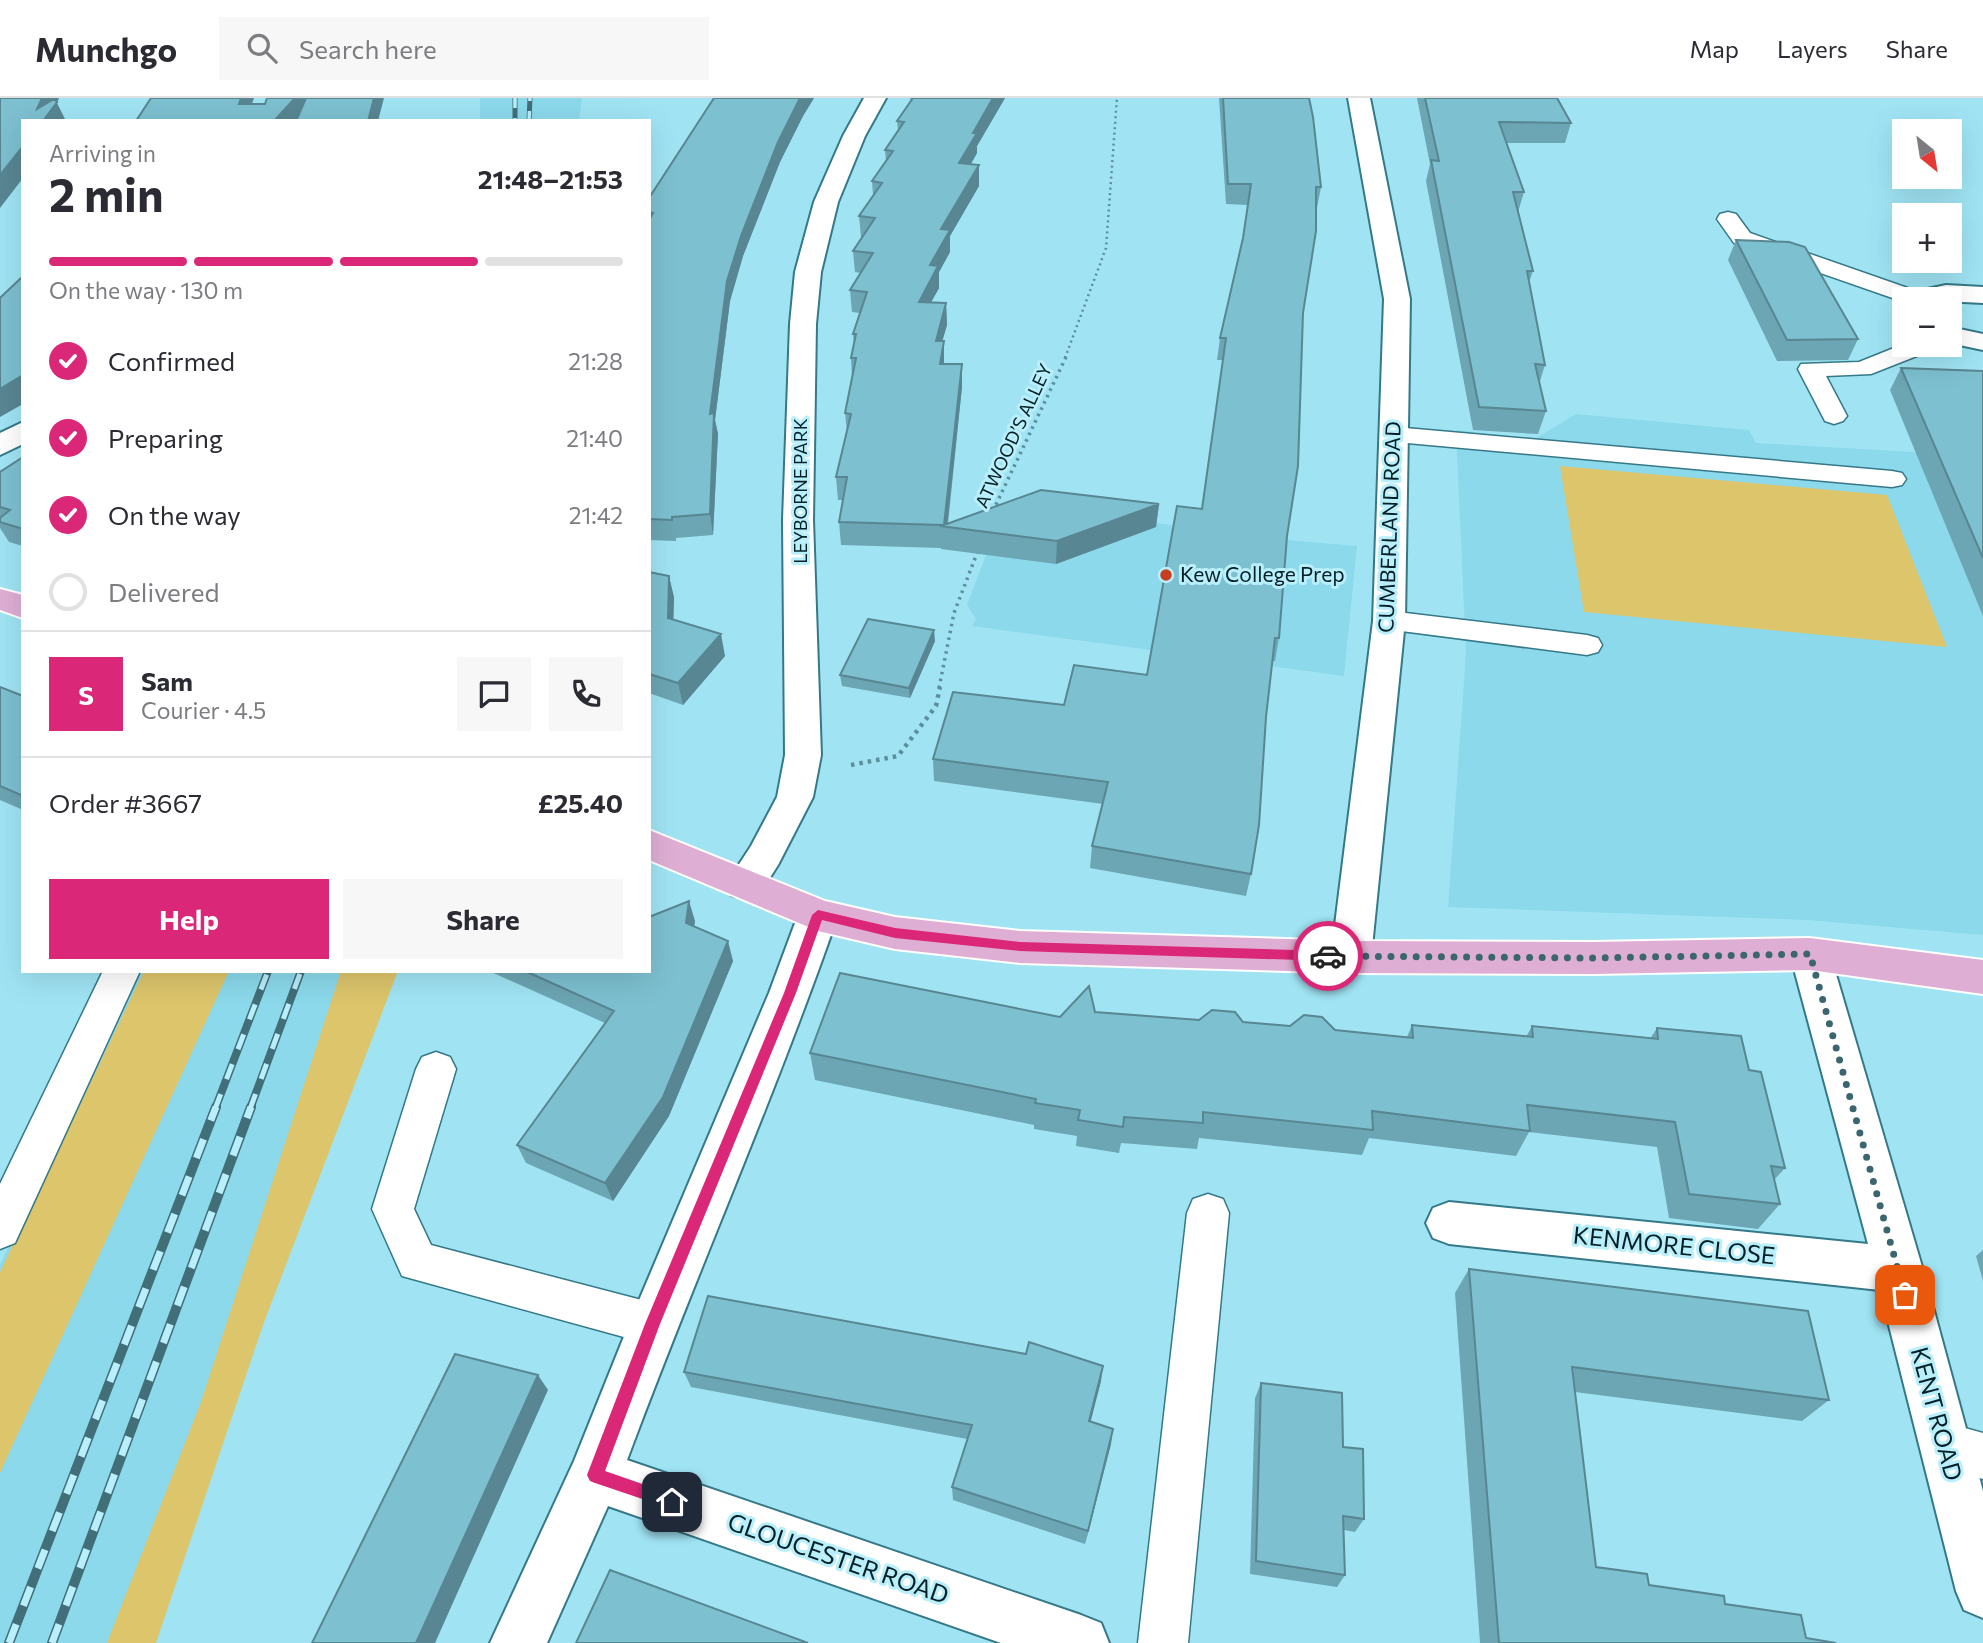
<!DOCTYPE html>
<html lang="en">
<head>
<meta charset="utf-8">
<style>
	body { margin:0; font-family:Commissioner,sans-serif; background:#f7f7f7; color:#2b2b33; height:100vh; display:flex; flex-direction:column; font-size:26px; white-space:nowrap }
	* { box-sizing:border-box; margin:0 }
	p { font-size:23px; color:#7c7c81 }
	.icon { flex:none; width:38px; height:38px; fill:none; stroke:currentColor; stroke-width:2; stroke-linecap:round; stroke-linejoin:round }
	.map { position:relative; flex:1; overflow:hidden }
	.sheet { position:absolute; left:21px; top:21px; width:630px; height:854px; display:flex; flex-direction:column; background:#fff; border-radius:0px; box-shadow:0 7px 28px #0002 }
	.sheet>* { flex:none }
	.needle { width:46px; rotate:150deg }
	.controls { position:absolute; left:1892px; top:21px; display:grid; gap:14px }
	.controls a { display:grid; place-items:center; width:70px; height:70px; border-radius:0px; background:#fff; box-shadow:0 7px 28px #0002; font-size:35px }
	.pin { position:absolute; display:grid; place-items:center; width:60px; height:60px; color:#fff; margin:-30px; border-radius:14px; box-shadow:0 4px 10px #0006 }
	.courier { position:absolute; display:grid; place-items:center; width:70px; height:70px; margin:-35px; border:5px solid #db2777; border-radius:50%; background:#fff; color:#222; box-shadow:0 2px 9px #0007 }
	.headline em { font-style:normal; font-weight:700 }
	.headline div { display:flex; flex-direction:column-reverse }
	.headline { display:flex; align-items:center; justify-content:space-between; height:119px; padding:0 28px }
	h1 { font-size:46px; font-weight:700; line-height:52px }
	.bar { display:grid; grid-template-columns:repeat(4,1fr); gap:10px 7px; align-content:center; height:84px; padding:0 28px }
	.bar i { height:9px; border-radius:5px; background:#e1e1e2 }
	.bar .selected { background:#db2777 }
	.bar p { grid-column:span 4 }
	.line { display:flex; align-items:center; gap:18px; padding:0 28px; border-top:2px solid #e1e1e2 }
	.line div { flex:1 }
	.round { display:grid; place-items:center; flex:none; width:74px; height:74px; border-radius:0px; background:#f7f7f7 }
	ol { padding:0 28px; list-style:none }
	li { display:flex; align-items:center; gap:21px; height:77px }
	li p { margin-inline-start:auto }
	li .icon { padding:7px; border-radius:50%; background:#db2777; color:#fff; stroke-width:4 }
	li:last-child { color:#7c7c81 }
	li i { width:38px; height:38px; border:4px solid #e1e1e2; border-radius:50% }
	.primary-button { display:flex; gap:14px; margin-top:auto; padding:14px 28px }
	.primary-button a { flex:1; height:80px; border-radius:0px; background:#db2777; color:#fff; font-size:28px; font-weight:700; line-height:80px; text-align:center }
	.primary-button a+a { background:#f7f7f7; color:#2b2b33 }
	header { display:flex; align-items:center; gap:42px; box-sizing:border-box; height:98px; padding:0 35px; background:#fff; border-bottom:2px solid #e1e1e2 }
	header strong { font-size:33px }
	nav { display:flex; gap:38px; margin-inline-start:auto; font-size:24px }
	.search { width:490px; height:63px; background:#f7f7f7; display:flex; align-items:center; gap:18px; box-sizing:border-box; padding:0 24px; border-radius:0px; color:#7c7c81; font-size:26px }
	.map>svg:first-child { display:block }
</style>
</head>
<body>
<header>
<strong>Munchgo</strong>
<div class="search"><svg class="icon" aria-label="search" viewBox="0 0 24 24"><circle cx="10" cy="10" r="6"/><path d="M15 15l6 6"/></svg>Search here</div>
<nav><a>Map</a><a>Layers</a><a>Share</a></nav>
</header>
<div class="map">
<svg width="1983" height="1545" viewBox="0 0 1983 1545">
	<rect width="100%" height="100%" fill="#a0e4f4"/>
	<!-- built -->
	<path fill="#8bd9eb" d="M480,0H582L579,23H480Z
		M1576,316L1749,332L1756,345L1983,358V837L1807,822L1448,809L1466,555L1456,332L1535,341Z
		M1011,406L1286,442L1357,448L1344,578L972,528L976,521L967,507L997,428Z
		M138,873H370L156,1545H0V1167Z"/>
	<!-- green -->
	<path fill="#ddc56c" d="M1560,368L1887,397L1947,549L1584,514Z
		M144,873H229L0,1375V1174Z
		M341,873H398L263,1227L156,1545H107L201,1304Z"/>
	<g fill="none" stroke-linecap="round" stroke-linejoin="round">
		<!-- service casing -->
		<g stroke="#357988" stroke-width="3">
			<path id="service" d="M1728,114L1736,116L1750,135L1922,195L1926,200L1904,201V204L1734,145L1717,121L1720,116Z
				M1904,246L1935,247L1932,252L1871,276L1826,278L1847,318L1843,323L1834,326L1825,323L1798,271L1801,266L1859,264Z
				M1394,329L1892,373L1902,375L1906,381L1902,387L1892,389L1385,343L1381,337L1385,331Z
				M1389,513L1587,537L1598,540L1602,547L1598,554L1587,557L1378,530L1374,523L1378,516Z
				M103,873H140L15,1145L0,1151V1086Z
				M436,954L450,959L456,971L414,1111L431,1147L653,1205L669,1211L675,1226L669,1241L653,1247L402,1178L372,1111L416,971L422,959Z
				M1208,1096L1223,1101L1229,1115L1188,1545H1138L1187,1115L1193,1101Z
				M1943,1324L1983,1335V1381L1926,1364L1920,1347L1926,1330Z"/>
		</g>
		<!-- minor casing -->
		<g stroke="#357988" stroke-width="4">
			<path id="minor" d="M864,0H886L865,38L838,104L821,174L816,226L813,422L821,657L813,699L778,767L759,797L745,801L731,797L726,786L751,748L777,699L785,657L783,422L790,226L795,174L814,104L843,38Z
				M1348,0H1370L1410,201L1405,523L1371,859L1365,871L1351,875L1337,871L1331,859L1373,523L1384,201Z
				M1946,187L1983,189V205L1904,201V206L1900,201L1904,196Z
				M1950,229L1983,236V252L1950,245Z
				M23,324V346L0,357V335Z
				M818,801L832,806L838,817C774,1001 695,1179 627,1362L1081,1517L1101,1525L1109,1545H1001L608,1408L547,1545H490L574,1363L629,1226L769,895L798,817L804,806Z
				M1810,840L1824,845L1830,856L1923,1172L1983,1393V1520L1964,1512L1956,1493L1880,1192L1449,1146L1433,1140L1426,1125L1433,1110L1449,1104L1868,1146L1790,856L1796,845Z"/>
		</g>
		<!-- trunk casing -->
		<g stroke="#fff" stroke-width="4">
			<path id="trunk" d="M0,491L23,497V520L0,512Z
				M649,732L825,803L895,819L1020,833L1351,843L1594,844L1810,840L1983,862V896L1810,872L1594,876L1351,875L1020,865L895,851L818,833L649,762Z"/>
		</g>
		<!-- path-far2 -->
		<path stroke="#5c8e9b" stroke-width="2.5" stroke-dasharray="2 3.5" stroke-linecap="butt" d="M1065,260L1106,150L1117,0"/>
		<!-- path-far1 -->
		<path stroke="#5c8e9b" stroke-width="3.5" stroke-dasharray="2.5 4.5" stroke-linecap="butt" d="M993,413L1066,259
			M939,590L954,515L979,450"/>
		<!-- path -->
		<path stroke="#5c8e9b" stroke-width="4.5" stroke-dasharray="3.5 5" stroke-linecap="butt" d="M851,667L898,658L936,608L940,589"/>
		<!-- service -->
		<use href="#service" fill="#fff" fill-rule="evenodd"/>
		<!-- minor -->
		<use href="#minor" fill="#fff" fill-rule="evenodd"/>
		<!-- trunk -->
		<use href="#trunk" fill="#dfaed4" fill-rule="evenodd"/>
		<!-- rail-far2 casing -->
		<g stroke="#426e78" stroke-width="5">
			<path id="rail-far2" d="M515,0V23
				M529,23L530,0"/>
		</g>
		<!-- rail-far1 casing -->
		<g stroke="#426e78" stroke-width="8">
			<path id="rail-far1" d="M215,1011L268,873
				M250,1011L301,873"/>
		</g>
		<!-- rail casing -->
		<g stroke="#426e78" stroke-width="10">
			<path id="rail" d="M9,1545L216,1009
				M52,1545L251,1009"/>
		</g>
		<!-- rail-far2 -->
		<use href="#rail-far2" stroke="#b9eefb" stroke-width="3.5" stroke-dasharray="10" stroke-linecap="butt"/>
		<!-- rail-far1 -->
		<use href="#rail-far1" stroke="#b9eefb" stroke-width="5" stroke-dasharray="16" stroke-linecap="butt"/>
		<!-- rail -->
		<use href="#rail" stroke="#b9eefb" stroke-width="7" stroke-dasharray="20" stroke-linecap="butt"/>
	</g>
	<!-- wall -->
	<path fill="#6ca5b3" d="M714,0H814L803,18L780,64L743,158L730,203L715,322L718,336L713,437L676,440V443L649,442V100Z
		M910,0H1005L977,48V55L971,66L979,88L950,138V154L939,174V190L931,204L946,205L947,227L942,243L944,266L962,289L948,426L1159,406L1156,429L1056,466L941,451V450L841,447L839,424L843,402H838L836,379L847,334L845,315L852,280L851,260L854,248L853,236L860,215L852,214L850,192L861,175L855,174L853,153L862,139H861L859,118L873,97L872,83L886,64L885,52L898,33L897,23L911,4Z
		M1219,0H1309L1321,89L1317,110H1316L1303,215L1279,540L1275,563H1272L1266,619L1251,776L1246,798L1090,770L1092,748L1103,706L934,683L933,661L1064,607L1147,577L1202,411L1223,262H1217L1220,240L1243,140L1248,107L1226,106Z
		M1417,0H1557L1571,25L1565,45H1506L1524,94L1518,114L1533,173L1529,184L1545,267L1539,286L1546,313L1538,336L1473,332L1426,83L1430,66Z
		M1736,142L1858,241L1848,262L1777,263L1728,162Z
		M1901,270L1983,273V518L1890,292Z
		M23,359V448L9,444L0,430V374Z
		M649,474L674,499L673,521L725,558L683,607L649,595Z
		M935,543L910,600L842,588L840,577Z
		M0,589L23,598V712L0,702Z
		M695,823L694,829L733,863L669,1018L613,1103L526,1065L517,1047L605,925L489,873H649Z
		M1095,914L1199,922L1243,924L1407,939L1412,927L1526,939L1532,928L1650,941L1657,930L1749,972L1785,1070L1774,1082L1780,1106L1758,1131L1669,1120L1657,1049L1529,1034L1516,1058L1369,1040L1362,1057L1199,1040L1197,1051L1121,1045L1119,1055L1076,1048L1077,1038L1034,1031V1027L815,982L810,955Z
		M1983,1152V1183L1976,1158Z
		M1469,1171L1829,1302L1802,1323L1575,1294L1596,1469L1649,1487L1725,1506L1806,1540L1836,1545H1480L1455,1195Z
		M684,1274L1101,1283L1090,1323L1111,1346L1085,1446L953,1402L952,1389L967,1341L691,1289Z
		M1261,1285L1343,1349L1364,1421L1355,1434L1344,1432L1345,1477L1337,1489L1250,1476L1255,1300Z"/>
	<!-- shaded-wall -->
	<path fill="#588692" d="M42,0H59L57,5L66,23H42L37,11Z
		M241,0H254L246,23L239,6Z
		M295,0H319L298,23H274Z
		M374,0H384L378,23H368Z
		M800,0H814L803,18L780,64L743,158L730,203L715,322L718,336L713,437L710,416V316L727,183L741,138L778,44Z
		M993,0H1005L977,48V55L960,85L959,65L973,35Z
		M23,48V80L0,110V77Z
		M979,67V88L950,138V154L939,174V190L919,226V204L941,131Z
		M946,205L947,227L936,265V243Z
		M944,243V265L941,288L940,266Z
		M962,266V289L947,429H944Z
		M23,277V306L0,319V291Z
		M1159,406L1156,429L1056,466L1057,443Z
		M669,478L674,499L673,541L668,520Z
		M934,532L935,543L910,600L909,590Z
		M721,536L725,558L683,607L678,585Z
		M689,803L695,823L691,846L686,825Z
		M728,843L733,863L669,1018L613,1103L605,1085Z
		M1103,1268L1101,1283L1087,1338L1089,1323Z
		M538,1277L548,1292L435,1545H416Z
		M1113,1331L1111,1346L1085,1446L1088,1433Z"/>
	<!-- building -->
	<path fill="#7dc0d0" stroke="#588692" stroke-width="2" d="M0,0H42L37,11L54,1L57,4L43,23H23V48L0,77Z
		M151,0H241L239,6H265L267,0H295L274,23H136Z
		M306,0H374L368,23H296Z
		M714,0H800L778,44L741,138L727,183L710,316L714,315L710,416L672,419V422L649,421V122L653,115L649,114V100Z
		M913,0H993L973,35H977L959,65L979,67L941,131L950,132L930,167L938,168L919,204L946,205L936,243H944L940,266H962L944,427L1041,392L1159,406L1057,443L940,428L943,427L839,424L847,379H836L851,316L845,315L856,260H851L856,236H853L867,194L850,192L873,155L853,153L875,120L859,118L882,85L872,83L893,53L885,52L904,24L897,23Z
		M1223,0H1309L1313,19L1321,89H1316V133L1303,215L1298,368L1287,438L1279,540H1275L1266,619L1259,727L1251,776L1092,748L1108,684L933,661L953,594L1064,607L1074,567L1147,577L1177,408L1202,411L1226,240H1220L1243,140L1251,86H1228Z
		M1425,0H1557L1571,25L1499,24L1524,94H1513L1533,173H1527L1545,267L1535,266L1546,313L1479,309L1431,62L1439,63Z
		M1736,142L1789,144L1805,149L1858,241L1787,242Z
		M23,178V277L0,291V200Z
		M1901,270L1983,273V460Z
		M23,359V431L0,424V420L10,412L0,409V374Z
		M649,474L669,478L668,520L721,536L678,585L649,576Z
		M868,521L934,532L909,590L840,577Z
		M0,589L23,598V698L0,688Z
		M689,803L686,825L728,843L663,999L605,1085L517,1047L614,913L525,873H649V819Z
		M840,875L1060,919L1089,888L1095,914L1199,922L1212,912L1235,914L1243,924L1290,928L1304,917L1322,919L1335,932L1413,940L1412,927L1533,939L1532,928L1658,941L1657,930L1741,938L1749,972L1761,974L1785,1070L1771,1068L1780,1106L1689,1096L1675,1024L1527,1007L1530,1033L1372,1013L1373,1032L1203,1014V1025L1124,1019L1123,1029L1078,1022L1080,1012L1035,1005L1036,1001L810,955Z
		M1469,1171L1808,1213L1829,1302L1572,1269L1596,1469L1647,1476L1649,1487L1724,1498L1725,1506L1801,1517L1806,1540L1836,1545H1499Z
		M708,1198L1026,1256L1029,1244L1103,1268L1089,1323L1113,1331L1088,1433L952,1389L972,1327L684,1274Z
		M455,1256L538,1277L416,1545H312Z
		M1261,1285L1342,1295L1343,1349L1363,1351L1364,1421L1343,1418L1345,1477L1256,1463Z
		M610,1472L808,1545H576Z"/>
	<!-- route -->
	<path fill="#db2777" d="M818,812L895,830L1020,844L1328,853L1334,858L1328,863L1020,853L895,840L822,822L796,895L660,1226L605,1373L677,1398L680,1404L677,1409L672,1411L595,1385L590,1383L587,1377L645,1226L784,895L812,817Z"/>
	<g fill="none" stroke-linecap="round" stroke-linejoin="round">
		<!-- done -->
		<path stroke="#3b656f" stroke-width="7" stroke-dasharray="0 12.6" d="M1328,858L1594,860L1810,856L1905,1197"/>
	</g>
	<!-- markers -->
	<circle fill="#c83e1d" stroke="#b9eefb" stroke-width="2.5" cx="1166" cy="477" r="7"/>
	<g text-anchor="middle" stroke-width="6" stroke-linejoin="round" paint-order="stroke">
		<!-- far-street labels -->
		<g font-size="18" fill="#042027" stroke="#b9eefb">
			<text transform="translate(1014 338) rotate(-65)" y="6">ATWOOD’S ALLEY</text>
			<text transform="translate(801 393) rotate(-90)" y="6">LEYBORNE PARK</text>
		</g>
		<!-- street labels -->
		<g font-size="21" fill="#042027" stroke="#b9eefb">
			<text transform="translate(1390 429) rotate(-88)" y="7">CUMBERLAND ROAD</text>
		</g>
		<!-- poi labels -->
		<g font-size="21" fill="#042027" stroke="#b9eefb" text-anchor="start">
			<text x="1180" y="484">Kew College Prep</text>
		</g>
		<!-- near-street labels -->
		<g font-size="24" fill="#042027" stroke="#b9eefb">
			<text transform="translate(1674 1148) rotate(6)" y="8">KENMORE CLOSE</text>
			<text transform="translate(1936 1316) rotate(75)" y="8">KENT ROAD</text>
			<text transform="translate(838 1461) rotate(19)" y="8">GLOUCESTER ROAD</text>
		</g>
	</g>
</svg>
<div class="controls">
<a><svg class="needle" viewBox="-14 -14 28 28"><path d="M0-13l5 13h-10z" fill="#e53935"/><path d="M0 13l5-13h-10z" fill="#7c7c81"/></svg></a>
<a>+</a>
<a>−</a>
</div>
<div class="pin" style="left:1905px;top:1197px;background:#ea580c"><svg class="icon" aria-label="bag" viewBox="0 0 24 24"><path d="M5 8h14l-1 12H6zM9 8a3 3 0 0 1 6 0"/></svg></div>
<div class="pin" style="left:672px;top:1404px;background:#1f2937"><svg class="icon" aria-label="home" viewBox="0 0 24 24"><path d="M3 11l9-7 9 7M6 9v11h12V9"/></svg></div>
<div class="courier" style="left:1328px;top:858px"><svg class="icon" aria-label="car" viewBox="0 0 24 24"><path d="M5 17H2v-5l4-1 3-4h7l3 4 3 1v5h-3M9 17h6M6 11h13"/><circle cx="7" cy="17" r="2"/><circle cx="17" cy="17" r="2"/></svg></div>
<section class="sheet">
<div class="headline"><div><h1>2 min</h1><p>Arriving in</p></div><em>21:48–21:53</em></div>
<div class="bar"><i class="selected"></i><i class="selected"></i><i class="selected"></i><i></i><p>On the way · 130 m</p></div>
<ol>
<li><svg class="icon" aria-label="check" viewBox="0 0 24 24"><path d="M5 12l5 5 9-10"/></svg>Confirmed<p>21:28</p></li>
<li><svg class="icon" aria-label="check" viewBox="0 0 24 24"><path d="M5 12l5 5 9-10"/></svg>Preparing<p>21:40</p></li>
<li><svg class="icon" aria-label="check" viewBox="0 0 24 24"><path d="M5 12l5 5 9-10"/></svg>On the way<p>21:42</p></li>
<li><i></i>Delivered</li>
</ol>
<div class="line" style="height:126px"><b class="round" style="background:#db2777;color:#fff">S</b><div><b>Sam</b><p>Courier · 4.5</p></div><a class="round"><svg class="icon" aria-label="chat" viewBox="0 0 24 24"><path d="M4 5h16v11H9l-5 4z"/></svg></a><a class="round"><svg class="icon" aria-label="phone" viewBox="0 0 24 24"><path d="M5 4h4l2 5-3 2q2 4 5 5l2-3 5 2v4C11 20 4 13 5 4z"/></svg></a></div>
<div class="line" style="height:91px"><div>Order #3667</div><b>£25.40</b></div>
<div class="primary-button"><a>Help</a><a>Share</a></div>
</section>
</div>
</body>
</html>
